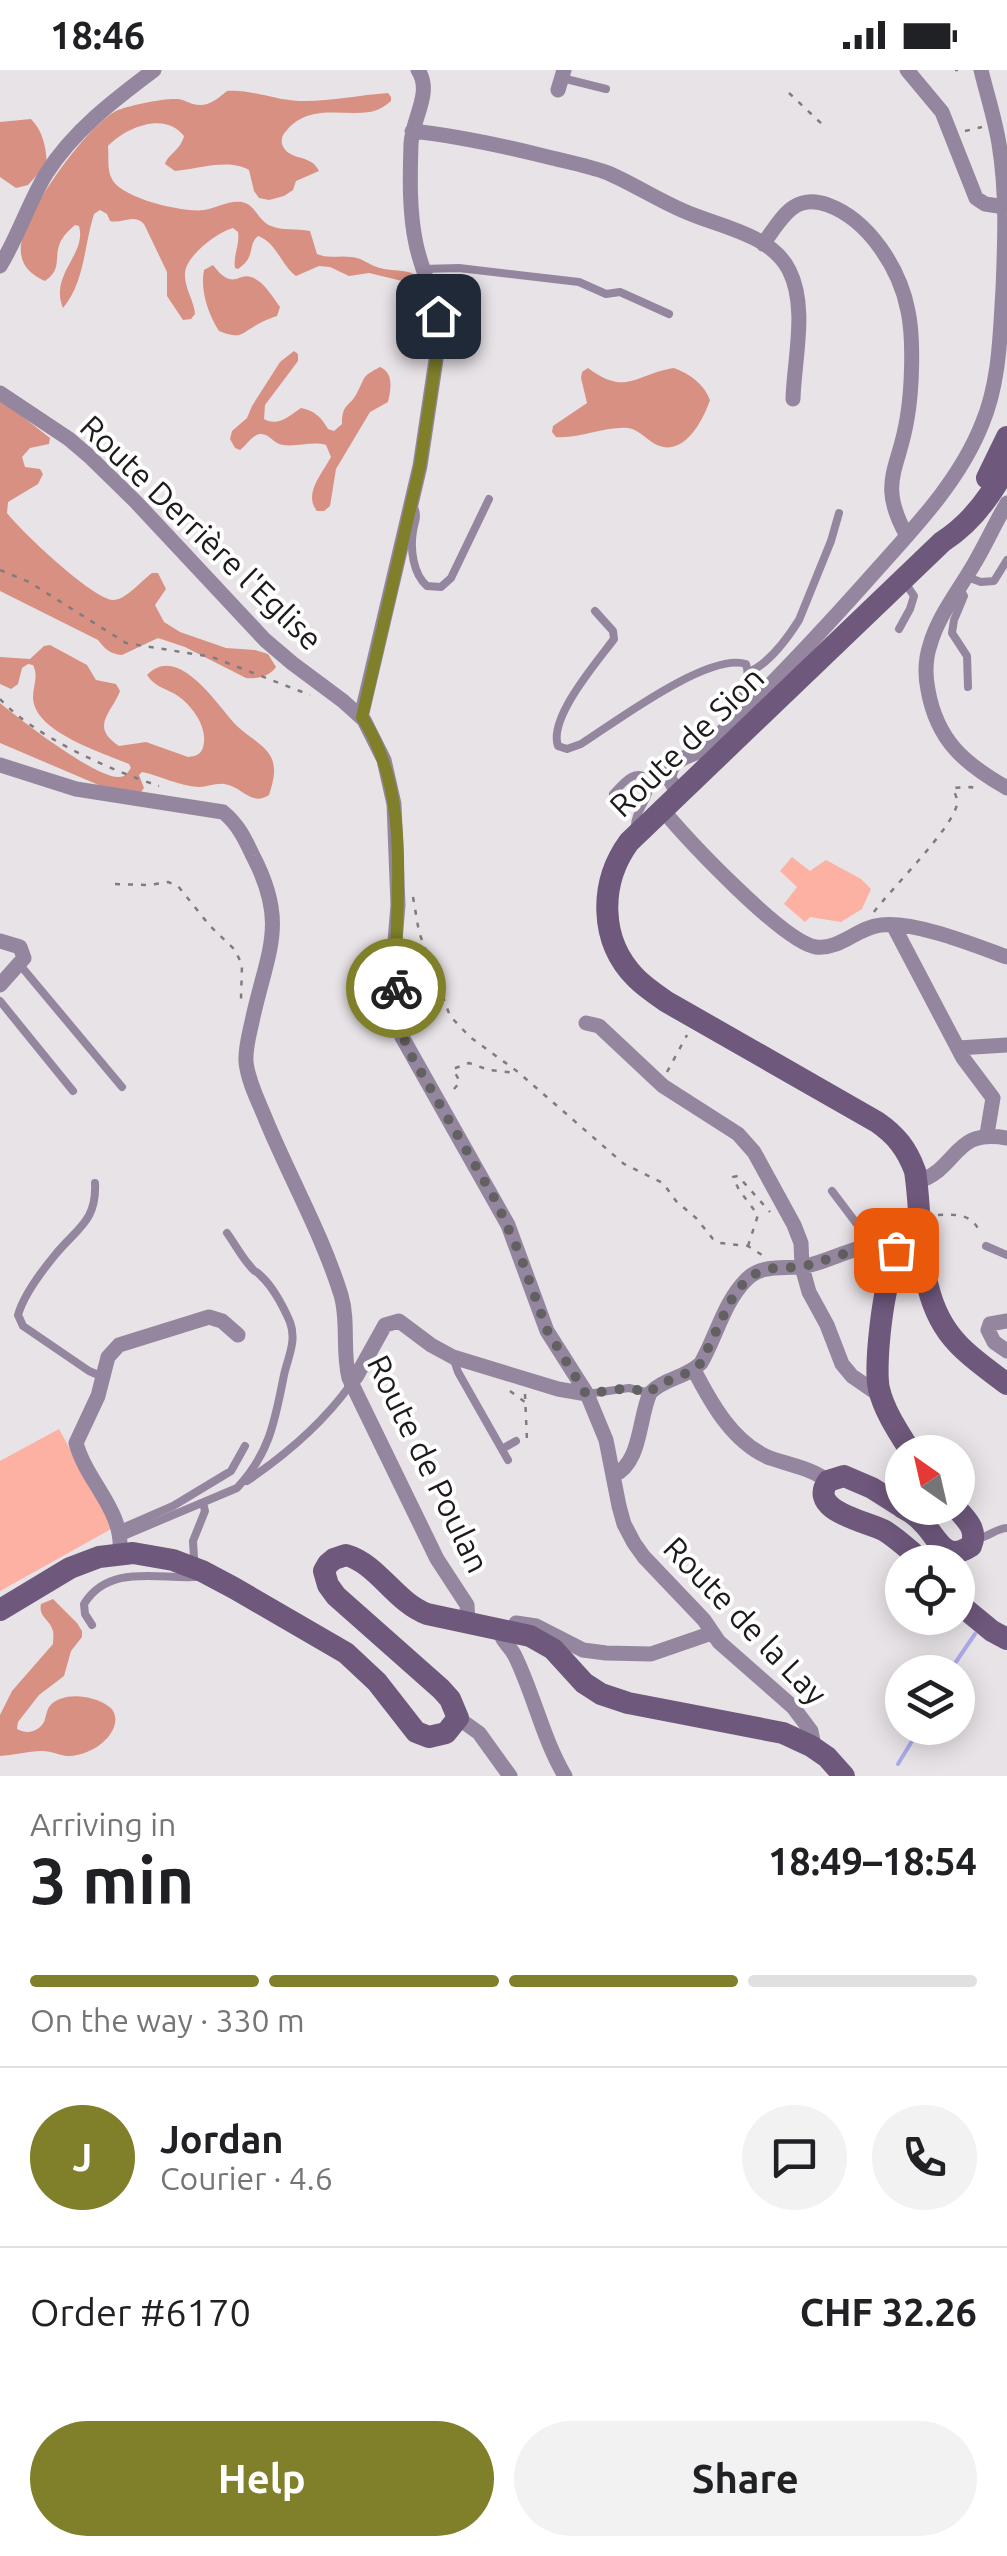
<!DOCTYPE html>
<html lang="en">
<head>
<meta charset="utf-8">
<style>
	body { margin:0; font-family:Ubuntu,sans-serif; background:#f2f2f2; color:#202124; height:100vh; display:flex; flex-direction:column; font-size:38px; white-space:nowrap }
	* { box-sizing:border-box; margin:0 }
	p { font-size:32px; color:#757577 }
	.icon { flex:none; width:55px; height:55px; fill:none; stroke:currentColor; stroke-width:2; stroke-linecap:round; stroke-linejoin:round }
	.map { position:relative; height:1706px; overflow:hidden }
	.sheet { display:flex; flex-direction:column; background:#fff; flex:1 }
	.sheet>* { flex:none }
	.needle { width:65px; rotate:326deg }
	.fabs { position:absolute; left:885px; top:1365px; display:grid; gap:20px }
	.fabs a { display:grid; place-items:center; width:90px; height:90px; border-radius:50%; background:#fff; box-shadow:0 5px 25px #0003; font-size:50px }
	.pin { position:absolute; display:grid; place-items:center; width:85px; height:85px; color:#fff; margin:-42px; border-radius:20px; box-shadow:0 5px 15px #0006 }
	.courier { position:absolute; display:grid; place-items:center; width:100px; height:100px; margin:-50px; border:8px solid #7f8029; border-radius:50%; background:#fff; color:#222; box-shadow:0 2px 12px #0007 }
	.headline em { font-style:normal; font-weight:700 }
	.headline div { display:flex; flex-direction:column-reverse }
	.headline { display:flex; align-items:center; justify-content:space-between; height:170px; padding:0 30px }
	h1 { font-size:65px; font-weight:700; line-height:75px }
	.bar { display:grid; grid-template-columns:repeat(4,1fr); gap:15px 10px; align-content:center; height:120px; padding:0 30px }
	.bar i { height:12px; border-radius:8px; background:#e0e0e0 }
	.bar .selected { background:#7f8029 }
	.bar p { grid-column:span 4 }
	.line { display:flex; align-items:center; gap:25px; padding:0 30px; border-top:2px solid #e0e0e0 }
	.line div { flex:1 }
	.round { display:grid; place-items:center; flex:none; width:105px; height:105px; border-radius:52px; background:#f2f2f2 }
	.cta { display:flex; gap:20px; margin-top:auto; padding:20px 30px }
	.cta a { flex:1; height:115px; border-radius:60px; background:#7f8029; color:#fff; font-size:40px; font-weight:700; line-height:115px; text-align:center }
	.cta a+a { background:#f2f2f2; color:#202124 }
	.status { display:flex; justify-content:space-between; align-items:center; height:70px; padding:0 50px; background:#fff; direction:ltr }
	.status svg { height:28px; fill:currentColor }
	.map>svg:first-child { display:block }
</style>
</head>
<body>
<div class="status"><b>18:46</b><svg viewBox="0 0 49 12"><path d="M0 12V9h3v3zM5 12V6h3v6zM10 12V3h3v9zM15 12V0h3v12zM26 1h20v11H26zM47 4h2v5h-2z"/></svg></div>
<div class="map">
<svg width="1007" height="1706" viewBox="0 0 1007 1706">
	<rect width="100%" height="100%" fill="#e8e3e7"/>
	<!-- green -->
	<path fill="#fcb1a2" d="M792,787L810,801L826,790L861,809L871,819L862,839L841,852L810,847L805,852L784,834L797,817L780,801Z
		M59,1359L113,1458L0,1521V1391Z"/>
	<!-- forest -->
	<path fill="#d89082" d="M227,21C251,19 274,30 299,31C328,32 358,25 388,23L391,27V31C384,37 379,40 370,42C341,46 309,34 287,60C283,64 281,68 282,74C288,92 311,83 319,101L296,111L293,120L284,126L269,130L259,128L254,121L249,100C229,88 197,99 175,101L165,94C169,83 180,81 184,66C165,41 126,57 108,76C109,85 107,98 111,107C118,128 184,143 204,140C216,138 229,130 242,132C256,135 258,151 271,156C282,161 297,158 310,161L317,184C328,189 339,185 351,187C362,188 365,192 374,196C387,202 403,198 416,205L419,215L369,203L349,206L330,197L319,196L296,206C281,195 277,173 258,166C247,175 257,186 238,199L235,198C233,185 240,175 238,162L233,158C217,162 186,186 185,203C184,218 194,230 195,244L191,249L183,250L167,226V202L144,154C133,143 123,154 110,151L107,144L100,140L94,144C84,175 85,212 63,238C49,204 87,185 79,156L75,155C70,159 65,164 62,169C52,186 64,198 45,211C33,206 22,197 21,183C16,152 88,53 118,40C131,35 164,28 178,29C182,29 189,33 193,34C207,38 216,30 227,21Z
		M31,49C43,61 46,77 47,94L28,115L16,118L0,107V52Z
		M213,195C236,225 238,197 257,210C266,215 274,229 280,237L277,246C271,248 265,250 260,253C240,264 242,270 219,261C208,244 200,220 204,200Z
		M294,281L298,284V291L265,335L264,349C278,357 289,346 301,338C315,341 321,347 328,359L334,361L342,354C342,333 349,338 357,323C366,306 361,307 380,297C394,303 391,319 388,332L370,342L336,399L330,436L324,441H317C303,424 322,404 331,387L326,375C312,371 298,377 283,375C274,374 269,363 260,364C252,365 246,376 240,380L235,378L230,369L232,361L247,348L252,336L280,292Z
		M588,298C627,327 635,304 674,298C690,304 704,314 710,330C703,351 683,389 655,374C646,369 638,359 628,358C605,356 579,369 556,367L552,362L553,356L587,333L581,308L582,302Z
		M0,329L50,368L49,374L30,378L22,387L25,397L40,399L43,404L38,414L8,432L7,443C21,461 91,528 113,530C126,530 141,511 152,503H158L166,519L155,535L164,552L180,562L226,578L255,580L268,584L276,597C269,607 257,609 246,608L185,577L158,568L122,585C110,584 105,579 98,570L0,521Z
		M50,575L87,595L96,610L116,614L120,621C112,643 89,656 119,676L146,672L188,687C197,686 203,684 204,672C206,654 190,633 175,624C164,618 154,616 147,605C179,572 218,637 237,656C247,666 264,674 271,687C277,699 273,713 269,725C251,737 242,716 224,714C216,713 207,717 199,717C178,716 162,706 142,702L139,705L144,718L141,722L101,716L0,673V633C19,649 97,709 119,707C126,707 127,703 131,698L129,694C103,683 42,664 34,634C30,620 40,609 33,595L28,594L22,598L18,614L11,619L0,614V587L30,589L44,576Z
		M53,1529L77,1553L82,1561V1567L71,1581L64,1606L39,1625L18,1652L17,1659C27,1664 37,1663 44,1652C45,1650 47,1640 49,1637C61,1621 93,1625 108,1636C115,1640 117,1649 114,1657C108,1673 88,1685 70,1686C59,1686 51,1680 39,1681C26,1682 13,1685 0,1686V1645L12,1621L53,1574C53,1569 54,1565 53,1561C50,1549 38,1547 41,1534Z"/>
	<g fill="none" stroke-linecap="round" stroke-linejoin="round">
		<!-- stream -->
		<path stroke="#aca9e9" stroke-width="4" d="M949,1602L975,1564
			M898,1694L920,1658"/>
		<!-- path -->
		<path stroke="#7f7c7e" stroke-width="2.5" stroke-dasharray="5 8" stroke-linecap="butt" d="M955,0H958
			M789,23L824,56
			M965,61L982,57
			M0,500L29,512L126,573L212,587L310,625
			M0,629C35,667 110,700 159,716
			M115,814L149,815L168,812L178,816L210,856L235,880L242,895L241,929
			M413,827L419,862L450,946L470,967L518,1002L624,1094L663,1113L676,1131L696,1148L713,1169L720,1173L748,1176L762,1185
			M874,842C889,821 956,755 957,733C958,728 954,723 953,718L971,717L981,720
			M667,1002L687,965
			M454,1019L460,1012L453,999L469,993L489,1000L517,1003
			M938,1145C957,1144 974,1144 980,1164
			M748,1176L758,1145L739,1120L733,1107L738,1106L770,1142
			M510,1321L525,1332
			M525,1324L527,1371"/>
		<!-- lane -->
		<path stroke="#95869f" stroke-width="8" d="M562,8L606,19
			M422,199L459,198L579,212L606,224L620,222L669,244
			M414,437C418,447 415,450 413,461C410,479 413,504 427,516L441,517L451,508L489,429
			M967,507L981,512L994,511L1007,490
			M960,519L964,526L954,550L952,563L967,586L968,617
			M595,541L613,561L614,569C597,592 548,648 558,676L567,679L581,674C614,653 708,582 746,594C753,616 735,633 724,650L726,659
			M899,559L910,539L914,526L904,511
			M749,602C770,593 787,569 799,550L831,471L839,443
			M613,724C624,712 635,697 650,710C652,728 633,742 635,759
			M20,895L122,1017
			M0,931L73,1021
			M95,1113C97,1151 77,1158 55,1185C41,1202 24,1224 18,1245L23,1256L89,1301L103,1307
			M832,1121L872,1174
			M986,1176L1007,1185
			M453,1287L458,1302L508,1390
			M587,1324L629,1318L650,1323
			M502,1379L516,1371
			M247,1411C287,1384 323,1353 351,1314
			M120,1459L173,1436L231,1401L245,1376
			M121,1467L237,1418C270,1383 275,1350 284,1305C288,1287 297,1271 290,1252C283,1236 274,1218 261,1206C252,1197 258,1206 250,1196C241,1186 235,1174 227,1163
			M975,1469C988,1468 996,1458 1007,1458
			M191,1495L194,1488L193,1471L205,1441L203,1433
			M92,1555L85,1544L84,1534C109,1494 157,1509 195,1507"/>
		<!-- street -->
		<path stroke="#95869f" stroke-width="15" d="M907,0L942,42L976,128L985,134L1005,137
			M558,20L564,0
			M412,61C458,66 504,76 548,87C568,92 589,96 608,103C636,115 662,133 691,144C723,157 772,166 789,200C808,237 794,290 793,329
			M763,174C781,150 793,122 828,135C869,150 900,199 908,241C914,269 912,321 907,349C899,400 877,413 907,466
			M0,196C18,167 28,134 46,104C73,61 114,30 154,0
			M0,323L69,369L89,386L136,432L265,570L292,593L343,631L364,650L384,690L394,734L398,835L395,871L397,937L402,967L508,1155L547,1261L587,1324L606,1370L619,1436L624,1454L634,1473L644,1487L704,1550L719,1572L793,1637L811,1661L813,1671L811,1676
			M1007,433C995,453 986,474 974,494C959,520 938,546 930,575C925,590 925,605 928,620C937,671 965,694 1007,718
			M361,647L420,396L440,263C439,233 422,204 416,174C409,142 410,106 411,74C412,48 433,23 418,0
			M0,695L76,719L223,742C238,754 245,769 253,786C288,853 268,880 253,947C250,962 245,977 246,992C248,1012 259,1032 266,1050C290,1108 322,1164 341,1225C349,1252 342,1281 349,1308L437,1489L467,1535L468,1554
			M678,724L669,708C671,686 692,688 706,677C763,625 814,570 865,513C908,464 958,415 982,354C1000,311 1000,264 1003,219C1005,171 1007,122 999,74C995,49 987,25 981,0
			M662,739C686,768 783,872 816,877C840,880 858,857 881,855C915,851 974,875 1007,887
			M893,855L963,988L993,1028L987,1064
			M0,871L20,877L24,888L0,915
			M586,953L599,956L663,1016L738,1064L754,1082L794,1155L801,1173L802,1197L809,1222L827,1255L842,1294L852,1306L881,1326
			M958,978L1007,975
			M917,1112C960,1098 952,1058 1007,1068
			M1007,1251L990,1254L988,1260L994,1272L1007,1281
			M694,1300C711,1333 733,1373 770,1388C790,1395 811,1398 828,1411
			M351,1313L356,1307L385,1255L399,1251L431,1275L453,1287L558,1319L587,1324
			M613,1406C642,1392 638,1350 650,1323C664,1308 686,1308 701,1293C716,1267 724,1232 746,1210C762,1193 785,1200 806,1196C829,1191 851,1178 874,1175C885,1174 894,1179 902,1186
			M120,1483C124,1440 87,1413 76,1373L98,1326L108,1287L119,1275L209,1247L222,1251L238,1265
			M516,1553L536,1556L583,1580L606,1583L651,1584L712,1563
			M500,1560C501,1571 510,1576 515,1586C534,1625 543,1669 565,1706
			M458,1648L479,1663L510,1706"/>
		<!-- secondary -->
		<path stroke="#6e587c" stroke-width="22" d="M1007,395C992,425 970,454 942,472L629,772C599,813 599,871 636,908C646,918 657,925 667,932L877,1052C896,1065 907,1079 915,1101C924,1158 914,1229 958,1274C972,1289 990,1301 1007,1314
			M987,408L1007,367
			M911,1382C899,1363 884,1341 879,1319C874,1298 883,1211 895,1194C902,1184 911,1182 922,1178
			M902,1437L872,1418L844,1406L828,1411C807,1441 866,1451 885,1461C899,1470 911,1481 923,1492
			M903,1438C911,1442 918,1447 924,1454C939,1470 945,1493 971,1476C978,1460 967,1450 956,1438
			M958,1533L992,1561L1007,1569
			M0,1540L70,1498L99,1487L133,1483L173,1490L202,1501L234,1518L346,1583L377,1612L416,1662L429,1667L446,1663L458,1648L450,1629L441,1619L336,1526L328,1515L324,1501L328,1494L334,1489L346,1485C378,1494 395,1532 427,1544L530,1566L553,1579L584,1613L601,1624L628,1633L783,1663L811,1676L827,1687L844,1706"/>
	</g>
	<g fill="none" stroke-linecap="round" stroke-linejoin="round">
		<!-- done -->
		<path stroke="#636062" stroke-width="10" stroke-dasharray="0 18" d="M396,918L399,954L408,980L496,1131L520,1185L547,1260L586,1324L629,1318L650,1323L656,1316L694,1300L701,1293L730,1232L745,1211L752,1205L774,1198L802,1197L873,1175L896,1180"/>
		<!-- route -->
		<path stroke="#7f8029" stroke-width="12" d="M396,918C394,828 414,727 362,647L420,396L440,264L438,246"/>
	</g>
	<g text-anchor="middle" stroke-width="8" stroke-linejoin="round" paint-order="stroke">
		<!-- street labels -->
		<g font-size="32" fill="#1c1a1b" stroke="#fff">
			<text transform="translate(201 463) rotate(44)" y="11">Route Derrière l'Eglise</text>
			<text transform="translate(687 672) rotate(-44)" y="11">Route de Sion</text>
			<text transform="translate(428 1394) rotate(64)" y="11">Route de Poulan</text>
			<text transform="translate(745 1551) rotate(46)" y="11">Route de la Lay</text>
		</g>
	</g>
</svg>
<div class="fabs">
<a><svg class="needle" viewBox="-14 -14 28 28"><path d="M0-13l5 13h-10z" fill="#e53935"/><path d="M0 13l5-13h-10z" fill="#757577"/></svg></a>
<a><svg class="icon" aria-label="locate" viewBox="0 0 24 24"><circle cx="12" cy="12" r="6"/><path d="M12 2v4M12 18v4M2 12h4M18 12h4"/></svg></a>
<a><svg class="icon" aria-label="layers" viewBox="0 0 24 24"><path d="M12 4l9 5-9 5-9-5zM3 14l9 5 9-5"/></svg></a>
</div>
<div class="pin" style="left:896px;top:1180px;background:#ea580c"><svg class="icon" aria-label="bag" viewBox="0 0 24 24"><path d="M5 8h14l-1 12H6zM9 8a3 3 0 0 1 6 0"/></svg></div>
<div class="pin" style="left:438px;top:246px;background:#1f2937"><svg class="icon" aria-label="home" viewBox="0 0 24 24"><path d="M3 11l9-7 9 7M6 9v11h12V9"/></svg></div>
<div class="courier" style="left:396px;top:918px"><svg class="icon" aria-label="bike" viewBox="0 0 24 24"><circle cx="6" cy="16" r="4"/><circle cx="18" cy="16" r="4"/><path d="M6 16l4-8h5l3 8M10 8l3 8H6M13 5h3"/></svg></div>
</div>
<section class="sheet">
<div class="headline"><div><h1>3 min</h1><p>Arriving in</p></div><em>18:49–18:54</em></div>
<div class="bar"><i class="selected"></i><i class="selected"></i><i class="selected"></i><i></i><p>On the way · 330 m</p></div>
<div class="line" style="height:180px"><b class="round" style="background:#7f8029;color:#fff">J</b><div><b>Jordan</b><p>Courier · 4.6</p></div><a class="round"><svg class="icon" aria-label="chat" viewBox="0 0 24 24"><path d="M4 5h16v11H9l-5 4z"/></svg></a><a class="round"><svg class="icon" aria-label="phone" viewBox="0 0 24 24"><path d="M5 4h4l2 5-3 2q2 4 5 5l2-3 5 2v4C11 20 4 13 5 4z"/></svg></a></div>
<div class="line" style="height:130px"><div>Order #6170</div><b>CHF 32.26</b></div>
<div class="cta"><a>Help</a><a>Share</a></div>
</section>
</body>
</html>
